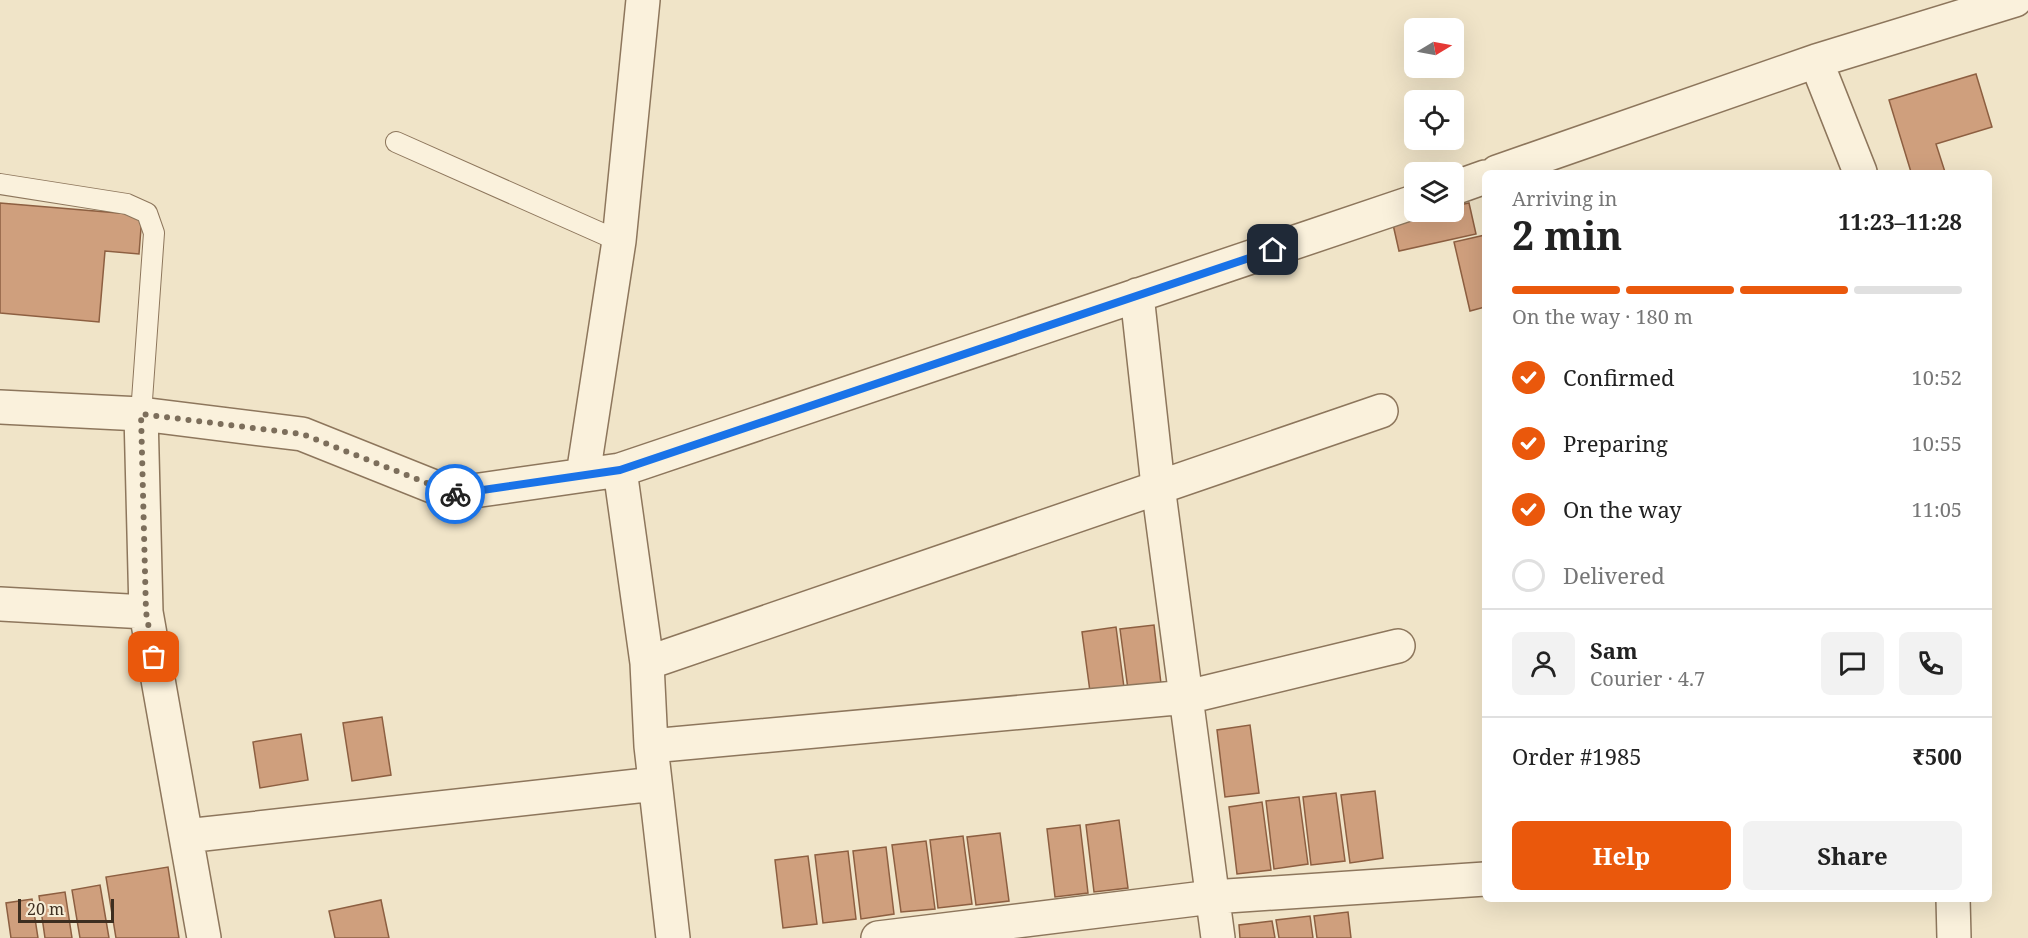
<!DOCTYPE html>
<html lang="en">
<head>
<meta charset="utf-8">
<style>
	body { margin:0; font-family:"Noto Serif",serif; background:#f2f2f2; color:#222; height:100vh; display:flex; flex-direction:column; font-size:22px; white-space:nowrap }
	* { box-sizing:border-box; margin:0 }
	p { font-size:20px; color:#767676 }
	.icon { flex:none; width:33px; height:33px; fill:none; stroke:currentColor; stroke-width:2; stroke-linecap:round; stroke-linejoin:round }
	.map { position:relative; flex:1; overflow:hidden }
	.drawer { position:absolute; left:1482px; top:170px; width:510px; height:732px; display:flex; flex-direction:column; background:#fff; border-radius:9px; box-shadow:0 6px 24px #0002 }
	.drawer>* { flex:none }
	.needle { width:39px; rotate:80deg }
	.buttons { position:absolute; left:1404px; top:18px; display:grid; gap:12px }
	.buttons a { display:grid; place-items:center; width:60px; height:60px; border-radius:9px; background:#fff; box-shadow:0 6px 24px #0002; font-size:30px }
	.scale { position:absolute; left:18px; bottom:15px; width:96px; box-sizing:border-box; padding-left:6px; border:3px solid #3d2e20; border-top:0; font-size:16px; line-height:21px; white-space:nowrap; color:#3d2e20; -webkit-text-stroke:4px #f7eed8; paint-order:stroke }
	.pin { position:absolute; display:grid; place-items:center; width:51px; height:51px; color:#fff; margin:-26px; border-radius:12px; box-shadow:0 3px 9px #0006 }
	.courier { position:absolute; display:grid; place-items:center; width:60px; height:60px; margin:-30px; border:4px solid #1a73e8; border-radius:50%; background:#fff; color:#222; box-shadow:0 2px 8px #0007 }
	.summary em { font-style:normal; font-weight:700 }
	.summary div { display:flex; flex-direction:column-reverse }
	.summary { display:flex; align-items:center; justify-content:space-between; height:102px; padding:0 30px }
	h1 { font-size:39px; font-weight:700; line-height:45px }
	.bar { display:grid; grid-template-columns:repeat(4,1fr); gap:9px 6px; align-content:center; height:72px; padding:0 30px }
	.bar i { height:8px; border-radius:4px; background:#e0e0e0 }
	.bar .on { background:#ea580c }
	.bar p { grid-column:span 4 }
	.line { display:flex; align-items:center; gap:15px; padding:0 30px; border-top:2px solid #e0e0e0 }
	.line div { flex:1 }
	.round { display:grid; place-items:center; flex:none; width:63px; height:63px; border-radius:9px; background:#f2f2f2 }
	ol { padding:0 30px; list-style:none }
	li { display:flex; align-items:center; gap:18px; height:66px }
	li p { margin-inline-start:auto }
	li .icon { padding:6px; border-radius:50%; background:#ea580c; color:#fff; stroke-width:4 }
	li:last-child { color:#767676 }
	li i { width:33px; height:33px; border:3px solid #e0e0e0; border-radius:50% }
	.action { display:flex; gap:12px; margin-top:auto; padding:12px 30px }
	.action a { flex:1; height:69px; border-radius:9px; background:#ea580c; color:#fff; font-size:24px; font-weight:700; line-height:69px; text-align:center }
	.action a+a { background:#f2f2f2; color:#222 }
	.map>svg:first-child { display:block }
</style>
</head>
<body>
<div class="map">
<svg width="2028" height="938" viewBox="0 0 2028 938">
	<rect width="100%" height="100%" fill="#f0e4c8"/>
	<!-- building -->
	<path fill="#cf9f7d" stroke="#8d5f41" stroke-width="1.5" d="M1976,74L1992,127L1936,144L1945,172H1911L1889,100Z
		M0,203L142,215L139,254L105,251L99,322L0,313Z
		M1469,203L1476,234L1399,251L1392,220L1431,212H1454V206Z
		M1485,235V307L1470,311L1454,242Z
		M1154,625L1162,692L1129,697L1120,629Z
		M1116,627L1125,695L1091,699L1082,632Z
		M382,717L391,775L352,781L343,723Z
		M1250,725L1259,793L1225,797L1217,730Z
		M301,734L308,780L260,788L253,742Z
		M1375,791L1383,858L1350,863L1341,795Z
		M1336,793L1345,861L1311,865L1303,797Z
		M1299,797L1308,864L1274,869L1266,801Z
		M1262,802L1271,870L1237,874L1229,807Z
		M1119,820L1128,888L1094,892L1086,825Z
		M1080,825L1088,893L1055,897L1047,829Z
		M1000,833L1009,901L976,905L967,837Z
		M963,836L972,904L938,908L930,840Z
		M926,841L935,909L901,912L892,845Z
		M886,847L894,914L861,919L853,851Z
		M848,851L856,919L823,923L815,855Z
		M808,856L817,924L783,928L775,860Z
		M168,867L179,938H116L106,877Z
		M100,885L109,938H80L72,890Z
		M65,892L72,938H45L39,896Z
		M32,899L38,938H11L6,903Z
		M381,900L389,938H335L329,911Z
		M1348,912L1351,938H1317L1314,916Z
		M1310,916L1313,938H1279L1276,920Z
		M1272,921L1275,938H1240L1239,925Z"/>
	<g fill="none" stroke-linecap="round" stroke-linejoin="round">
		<!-- lane casing -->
		<g stroke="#8d765c" stroke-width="22">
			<path id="lane" d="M396,142L619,241
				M0,184L127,204L147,213L154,233L141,414"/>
		</g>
		<!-- street casing -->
		<g stroke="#8d765c" stroke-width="36">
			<path id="street" d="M1816,61L1860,172
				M1497,172L1816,61L2015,0
				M1454,188L1485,177
				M1137,295L1158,486L1218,938
				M0,407L141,414L302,434L452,494L620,470L1414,202
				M141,414L146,612L204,938
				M620,470L647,663L651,746L673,938
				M583,475L619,241L643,0
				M0,604L146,612
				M647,663L1381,411
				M651,746L1187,697L1398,646
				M186,836L655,784
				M1953,898L1954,938
				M878,938L1212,897L1485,879"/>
		</g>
		<!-- lane -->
		<use href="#lane" stroke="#faf1dc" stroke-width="20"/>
		<!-- street -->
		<use href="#street" stroke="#faf1dc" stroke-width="33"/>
	</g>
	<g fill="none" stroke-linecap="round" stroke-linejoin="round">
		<!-- done -->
		<path stroke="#7c6e5b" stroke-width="6" stroke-dasharray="0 10.8" d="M154,657L146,612L141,414L302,434L455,494"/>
		<!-- route -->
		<path stroke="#1a73e8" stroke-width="8" d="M455,494L620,470L1273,250"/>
	</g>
</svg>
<div class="buttons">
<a><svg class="needle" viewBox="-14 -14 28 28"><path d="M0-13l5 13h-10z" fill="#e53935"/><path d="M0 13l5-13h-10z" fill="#767676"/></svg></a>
<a><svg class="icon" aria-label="locate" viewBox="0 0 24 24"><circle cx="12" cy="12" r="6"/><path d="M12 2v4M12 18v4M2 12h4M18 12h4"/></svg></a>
<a><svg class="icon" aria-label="layers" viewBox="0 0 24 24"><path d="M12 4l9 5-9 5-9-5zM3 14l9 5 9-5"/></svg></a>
</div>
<div class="scale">20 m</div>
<div class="pin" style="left:154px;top:657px;background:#ea580c"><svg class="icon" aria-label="bag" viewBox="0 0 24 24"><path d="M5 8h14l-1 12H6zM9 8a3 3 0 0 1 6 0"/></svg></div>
<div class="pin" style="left:1273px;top:250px;background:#1f2937"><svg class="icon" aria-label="home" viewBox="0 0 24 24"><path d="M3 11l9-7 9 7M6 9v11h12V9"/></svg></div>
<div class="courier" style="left:455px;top:494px"><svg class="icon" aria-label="bike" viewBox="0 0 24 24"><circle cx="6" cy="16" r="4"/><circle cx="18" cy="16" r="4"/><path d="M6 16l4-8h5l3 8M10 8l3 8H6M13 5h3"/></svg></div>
<section class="drawer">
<div class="summary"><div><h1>2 min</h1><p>Arriving in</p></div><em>11:23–11:28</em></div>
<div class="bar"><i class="on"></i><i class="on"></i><i class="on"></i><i></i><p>On the way · 180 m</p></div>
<ol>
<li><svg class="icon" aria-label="check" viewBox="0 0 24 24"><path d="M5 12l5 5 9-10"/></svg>Confirmed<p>10:52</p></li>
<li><svg class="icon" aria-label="check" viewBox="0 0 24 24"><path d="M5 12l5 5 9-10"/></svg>Preparing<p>10:55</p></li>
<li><svg class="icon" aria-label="check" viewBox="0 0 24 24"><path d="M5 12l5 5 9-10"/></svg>On the way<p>11:05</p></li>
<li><i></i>Delivered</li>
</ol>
<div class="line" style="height:108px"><a class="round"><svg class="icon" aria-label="person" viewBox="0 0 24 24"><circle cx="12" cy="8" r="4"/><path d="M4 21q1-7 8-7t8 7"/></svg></a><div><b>Sam</b><p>Courier · 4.7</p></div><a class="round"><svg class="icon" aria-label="chat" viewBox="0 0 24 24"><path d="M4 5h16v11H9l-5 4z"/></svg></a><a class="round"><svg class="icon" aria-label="phone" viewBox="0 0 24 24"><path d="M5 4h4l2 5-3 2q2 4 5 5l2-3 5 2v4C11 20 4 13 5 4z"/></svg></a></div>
<div class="line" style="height:78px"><div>Order #1985</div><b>₹500</b></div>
<div class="action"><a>Help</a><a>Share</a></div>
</section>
</div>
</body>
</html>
